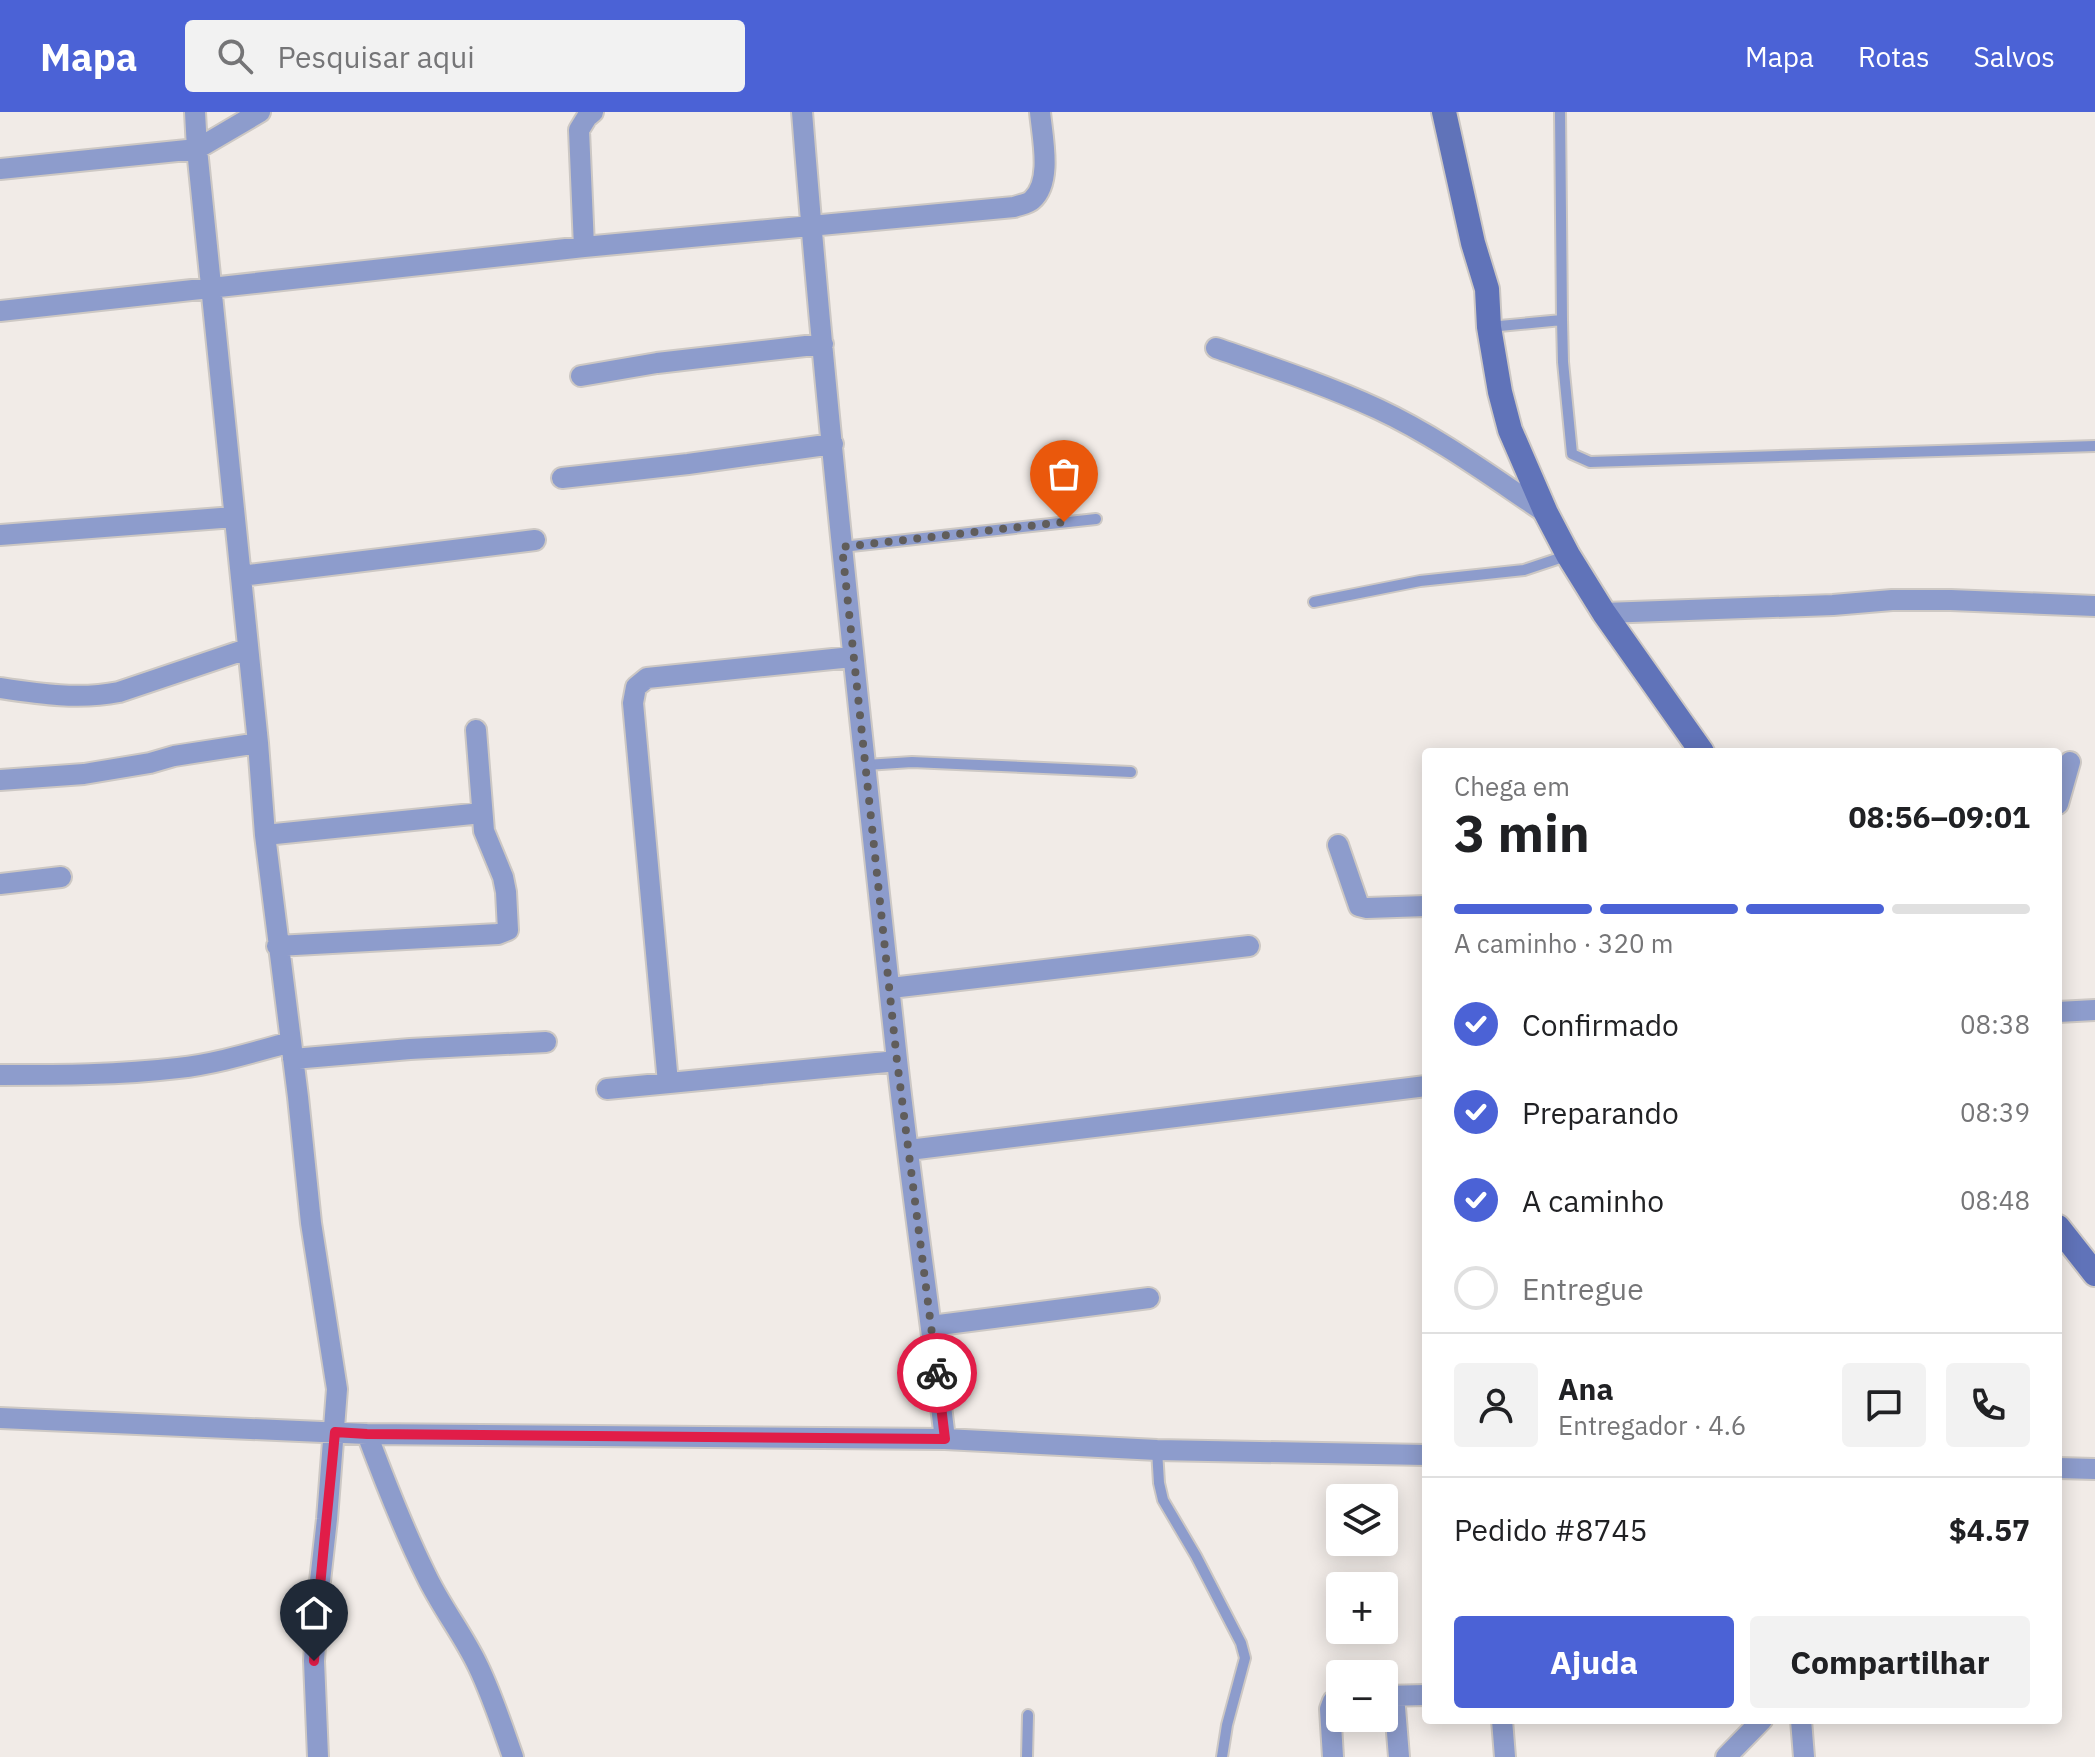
<!DOCTYPE html>
<html lang="pt">
<head>
<meta charset="utf-8">
<style>
	body { margin:0; font-family:"IBM Plex Sans",sans-serif; background:#f2f2f2; color:#202124; height:100vh; display:flex; flex-direction:column; font-size:30px; white-space:nowrap }
	* { box-sizing:border-box; margin:0 }
	p { font-size:26px; color:#757577 }
	.icon { flex:none; width:44px; height:44px; fill:none; stroke:currentColor; stroke-width:2; stroke-linecap:round; stroke-linejoin:round }
	.map { position:relative; flex:1; overflow:hidden }
	.panel { position:absolute; left:1422px; top:636px; width:640px; height:976px; display:flex; flex-direction:column; background:#fff; border-radius:8px; box-shadow:0 4px 20px #0003 }
	.panel>* { flex:none }
	.controls { position:absolute; left:1326px; top:1372px; display:grid; gap:16px }
	.controls a { display:grid; place-items:center; width:72px; height:72px; border-radius:8px; background:#fff; box-shadow:0 4px 20px #0003; font-size:40px }
	.pin { position:absolute; display:grid; place-items:center; width:68px; height:68px; color:#fff; margin:-82px -34px; border-radius:50% 50% 50% 0; rotate:-45deg; box-shadow:0 0 8px #0007 }
	.pin .icon { rotate:45deg }
	.courier { position:absolute; display:grid; place-items:center; width:80px; height:80px; margin:-40px; border:6px solid #e11d48; border-radius:50%; background:#fff; color:#222; box-shadow:0 2px 10px #0007 }
	.headline em { font-style:normal; font-weight:700 }
	.headline div { display:flex; flex-direction:column-reverse }
	.headline { display:flex; align-items:center; justify-content:space-between; height:136px; padding:0 32px }
	h1 { font-size:52px; font-weight:700; line-height:60px }
	.bar { display:grid; grid-template-columns:repeat(4,1fr); gap:12px 8px; align-content:center; height:96px; padding:0 32px }
	.bar i { height:10px; border-radius:6px; background:#e0e0e0 }
	.bar .selected { background:#4b62d6 }
	.bar p { grid-column:span 4 }
	.line { display:flex; align-items:center; gap:20px; padding:0 32px; border-top:2px solid #e0e0e0 }
	.line div { flex:1 }
	.round { display:grid; place-items:center; flex:none; width:84px; height:84px; border-radius:8px; background:#f2f2f2 }
	ol { padding:0 32px; list-style:none }
	li { display:flex; align-items:center; gap:24px; height:88px }
	li p { margin-inline-start:auto }
	li .icon { padding:8px; border-radius:50%; background:#4b62d6; color:#fff; stroke-width:4 }
	li:last-child { color:#757577 }
	li i { width:44px; height:44px; border:4px solid #e0e0e0; border-radius:50% }
	.cta { display:flex; gap:16px; margin-top:auto; padding:16px 32px }
	.cta a { flex:1; height:92px; border-radius:8px; background:#4b62d6; color:#fff; font-size:32px; font-weight:700; line-height:92px; text-align:center }
	.cta a+a { background:#f2f2f2; color:#202124 }
	header { display:flex; align-items:center; gap:48px; box-sizing:border-box; height:112px; padding:0 40px; background:#4b62d6; color:#fff }
	header strong { font-size:38px }
	nav { display:flex; gap:44px; margin-inline-start:auto; font-size:28px }
	.search { width:560px; height:72px; background:#f2f2f2; display:flex; align-items:center; gap:20px; box-sizing:border-box; padding:0 28px; border-radius:8px; color:#757577; font-size:30px }
	.map>svg:first-child { display:block }
</style>
</head>
<body>
<header>
<strong>Mapa</strong>
<div class="search"><svg class="icon" aria-label="search" viewBox="0 0 24 24"><circle cx="10" cy="10" r="6"/><path d="M15 15l6 6"/></svg>Pesquisar aqui</div>
<nav><a>Mapa</a><a>Rotas</a><a>Salvos</a></nav>
</header>
<div class="map">
<svg width="2095" height="1645" viewBox="0 0 2095 1645">
	<rect width="100%" height="100%" fill="#f1ebe7"/>
	<g fill="none" stroke-linecap="round" stroke-linejoin="round">
		<!-- lane casing -->
		<g stroke="#cdc8c4" stroke-width="14">
			<path id="lane" d="M1560,0L1562,208
				M1489,215L1562,208L1563,250L1572,342L1590,350L2095,334
				M842,435L1096,407
				M1314,490L1420,469L1524,458L1566,444
				M866,653L912,650L1131,660
				M1157,1338L1159,1371L1163,1388L1196,1444L1241,1531L1245,1546L1227,1613L1222,1645
				M1027,1645L1028,1603"/>
		</g>
		<!-- street casing -->
		<g stroke="#cdc8c4" stroke-width="24">
			<path id="street" d="M195,0L197,37L258,631L265,723L298,985L311,1111L337,1277L327,1407L318,1487L314,1549L318,1645
				M802,0C827,317 863,632 897,948C911,1075 930,1201 945,1327
				M0,57L197,37L260,0
				M584,135L579,18L587,5L593,0
				M0,199L584,135L1014,95C1019,93 1028,92 1032,88C1053,70 1042,24 1040,0
				M1216,236C1271,255 1326,273 1378,297C1438,325 1492,365 1546,401
				M581,264L657,251L823,232
				M562,366L688,352L833,332
				M0,423L234,405
				M241,464L535,428
				M1604,501L1833,493L1892,488H1951L2095,494
				M0,576C40,582 79,588 119,580L247,537
				M0,668L84,662L150,651L174,644L258,631
				M2058,692L2070,650
				M265,723L482,701
				M1338,733L1359,794L1367,796L1426,794
				M0,772L61,765
				M277,834L498,822L508,818L506,780L503,765L484,719L476,618
				M891,876L1249,834
				M2058,900L2095,898
				M293,947L410,937L546,930
				M0,963C59,963 119,963 178,956C216,952 254,940 291,930
				M668,971L633,591L636,575L647,566L852,545
				M607,977L897,949
				M909,1038L1426,974
				M931,1214L1149,1186
				M0,1306L367,1322L945,1327L1157,1338L1426,1343
				M367,1322C385,1370 403,1417 426,1463C441,1495 463,1522 478,1554C492,1583 502,1614 513,1645
				M2058,1356L2095,1357
				M1394,1583L1399,1645
				M1384,1584L1426,1583
				M1502,1608L1505,1645
				M1801,1608L1804,1645
				M1333,1645L1330,1597L1333,1589L1340,1585
				M1726,1645L1762,1608"/>
		</g>
		<!-- secondary casing -->
		<g stroke="#cdc8c4" stroke-width="28">
			<path id="secondary" d="M1444,0L1473,131L1487,177L1489,215L1500,280L1510,318L1546,401L1568,443L1604,501L1702,640
				M2058,1115L2095,1162"/>
		</g>
		<!-- lane -->
		<use href="#lane" stroke="#8d9ccc" stroke-width="10"/>
		<!-- street -->
		<use href="#street" stroke="#8d9ccc" stroke-width="20"/>
		<!-- secondary -->
		<use href="#secondary" stroke="#6073b9" stroke-width="24"/>
	</g>
	<g fill="none" stroke-linecap="round" stroke-linejoin="round">
		<!-- done -->
		<path stroke="#605d5b" stroke-width="8" stroke-dasharray="0 14.4" d="M937,1261L897,949L842,435L1064,410"/>
		<!-- route -->
		<path stroke="#e11d48" stroke-width="10" d="M314,1549C319,1473 328,1396 335,1320L367,1322L945,1327L937,1261"/>
	</g>
</svg>
<div class="controls">
<a><svg class="icon" aria-label="layers" viewBox="0 0 24 24"><path d="M12 4l9 5-9 5-9-5zM3 14l9 5 9-5"/></svg></a>
<a>+</a>
<a>−</a>
</div>
<div class="pin" style="left:1064px;top:410px;background:#ea580c"><svg class="icon" aria-label="bag" viewBox="0 0 24 24"><path d="M5 8h14l-1 12H6zM9 8a3 3 0 0 1 6 0"/></svg></div>
<div class="pin" style="left:314px;top:1549px;background:#1f2937"><svg class="icon" aria-label="home" viewBox="0 0 24 24"><path d="M3 11l9-7 9 7M6 9v11h12V9"/></svg></div>
<div class="courier" style="left:937px;top:1261px"><svg class="icon" aria-label="bike" viewBox="0 0 24 24"><circle cx="6" cy="16" r="4"/><circle cx="18" cy="16" r="4"/><path d="M6 16l4-8h5l3 8M10 8l3 8H6M13 5h3"/></svg></div>
<section class="panel">
<div class="headline"><div><h1>3 min</h1><p>Chega em</p></div><em>08:56–09:01</em></div>
<div class="bar"><i class="selected"></i><i class="selected"></i><i class="selected"></i><i></i><p>A caminho · 320 m</p></div>
<ol>
<li><svg class="icon" aria-label="check" viewBox="0 0 24 24"><path d="M5 12l5 5 9-10"/></svg>Confirmado<p>08:38</p></li>
<li><svg class="icon" aria-label="check" viewBox="0 0 24 24"><path d="M5 12l5 5 9-10"/></svg>Preparando<p>08:39</p></li>
<li><svg class="icon" aria-label="check" viewBox="0 0 24 24"><path d="M5 12l5 5 9-10"/></svg>A caminho<p>08:48</p></li>
<li><i></i>Entregue</li>
</ol>
<div class="line" style="height:144px"><a class="round"><svg class="icon" aria-label="person" viewBox="0 0 24 24"><circle cx="12" cy="8" r="4"/><path d="M4 21q1-7 8-7t8 7"/></svg></a><div><b>Ana</b><p>Entregador · 4.6</p></div><a class="round"><svg class="icon" aria-label="chat" viewBox="0 0 24 24"><path d="M4 5h16v11H9l-5 4z"/></svg></a><a class="round"><svg class="icon" aria-label="phone" viewBox="0 0 24 24"><path d="M5 4h4l2 5-3 2q2 4 5 5l2-3 5 2v4C11 20 4 13 5 4z"/></svg></a></div>
<div class="line" style="height:104px"><div>Pedido #8745</div><b>$4.57</b></div>
<div class="cta"><a>Ajuda</a><a>Compartilhar</a></div>
</section>
</div>
</body>
</html>
